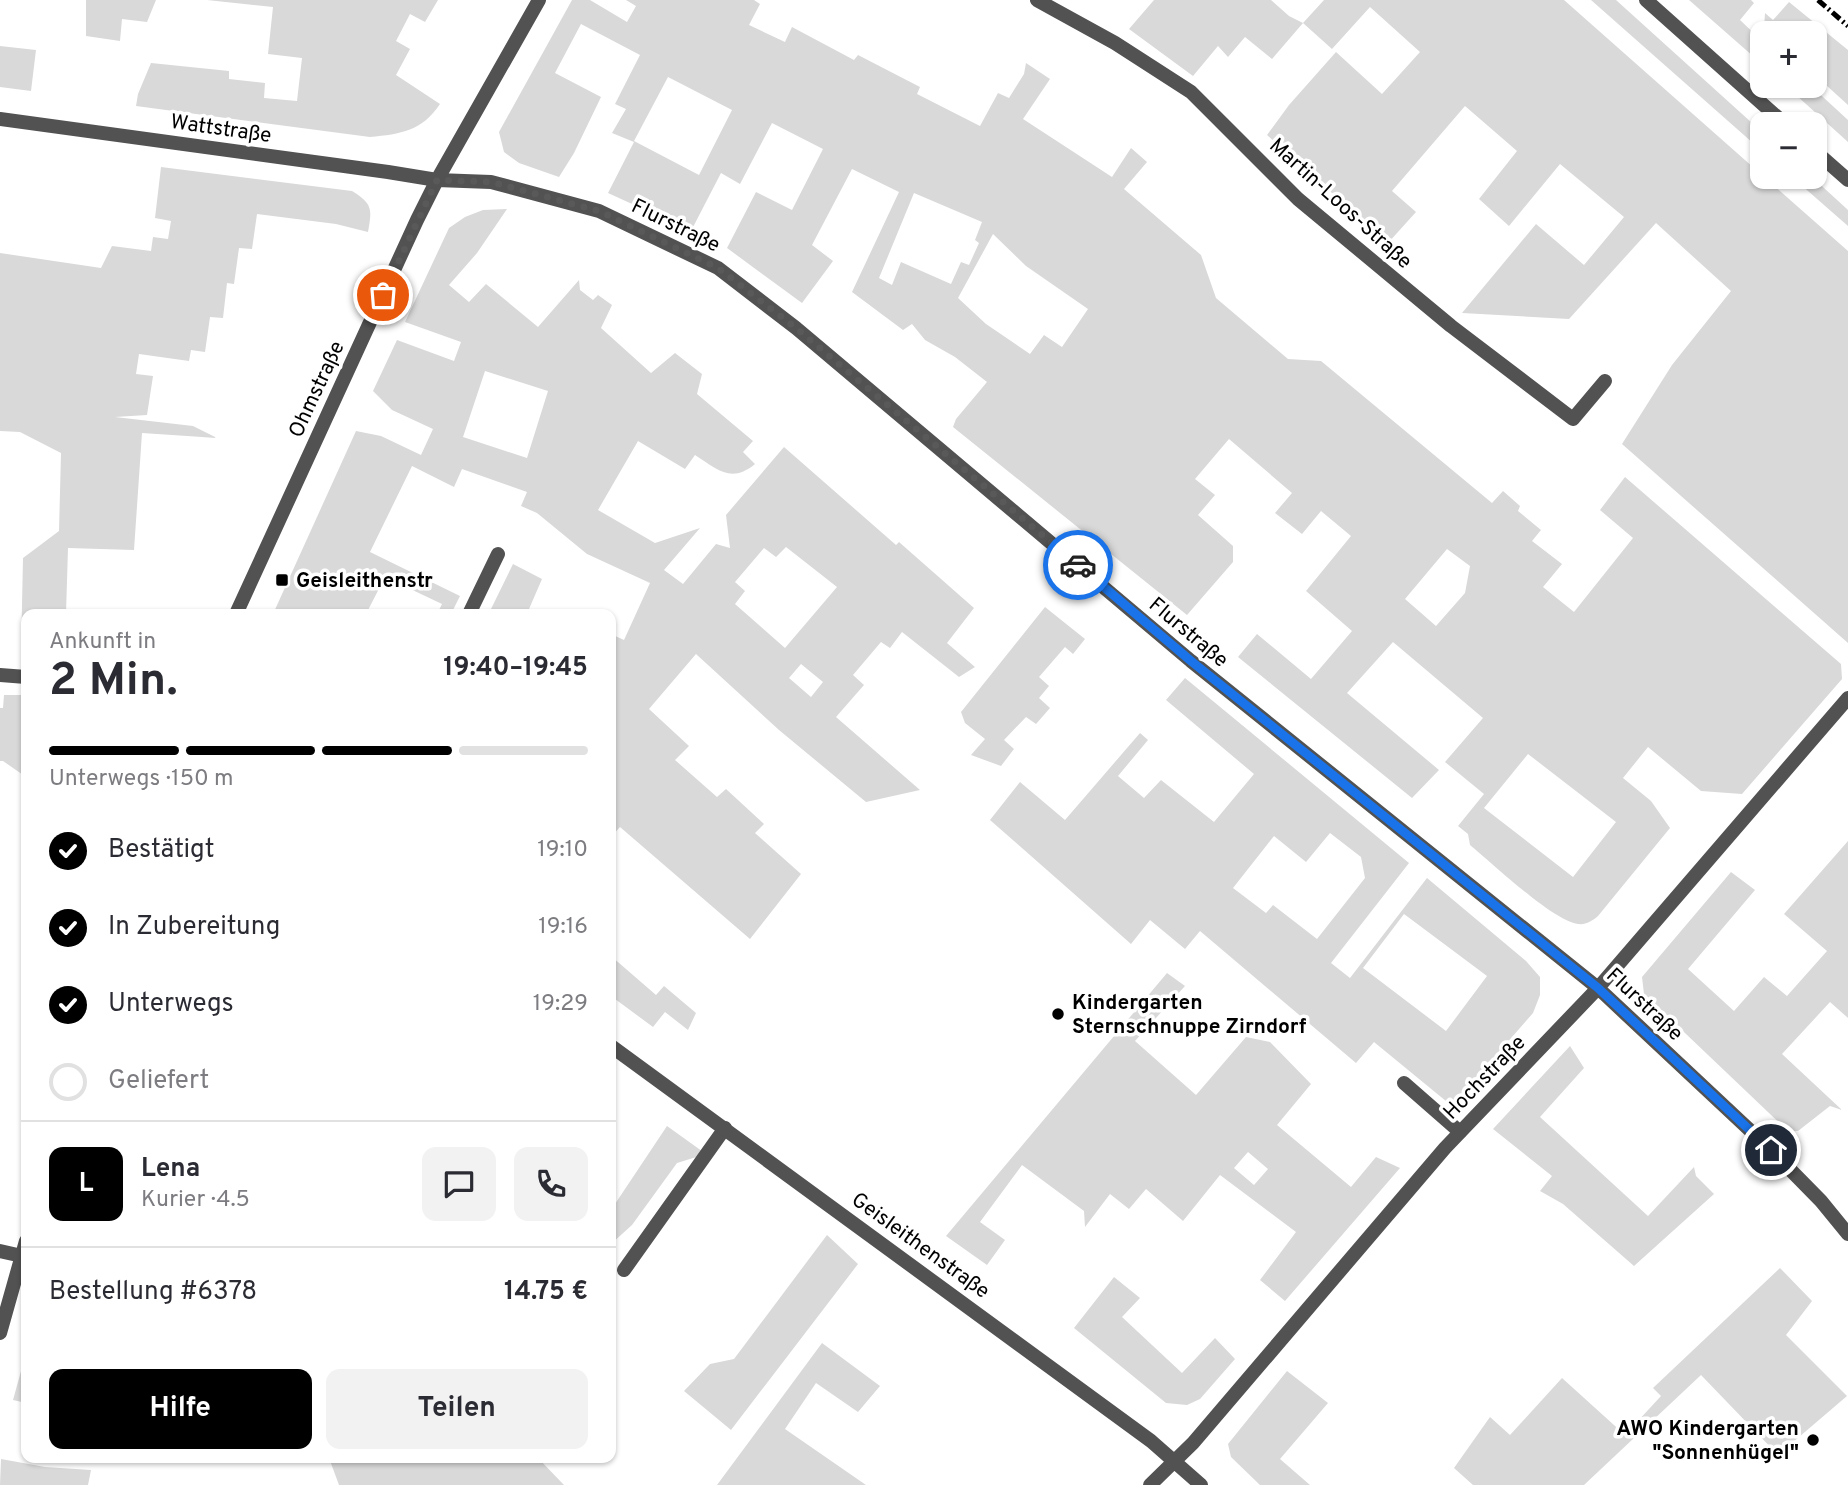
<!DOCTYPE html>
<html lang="de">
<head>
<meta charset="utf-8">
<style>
	body { margin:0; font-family:Overpass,sans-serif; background:#f2f2f3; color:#2b2b33; height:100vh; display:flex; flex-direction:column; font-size:26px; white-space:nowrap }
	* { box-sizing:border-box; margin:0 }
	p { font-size:23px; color:#7c7c81 }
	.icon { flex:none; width:38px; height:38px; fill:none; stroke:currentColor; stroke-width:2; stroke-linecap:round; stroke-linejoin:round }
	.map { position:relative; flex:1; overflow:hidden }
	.panel { position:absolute; left:21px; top:609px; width:595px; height:854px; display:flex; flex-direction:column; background:#fff; border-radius:14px; box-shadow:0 2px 5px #0004 }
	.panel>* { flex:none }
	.fabs { position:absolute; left:1750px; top:21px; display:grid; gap:14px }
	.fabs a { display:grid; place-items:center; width:77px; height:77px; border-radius:14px; background:#fff; box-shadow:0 2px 5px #0004; font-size:35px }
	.pin { position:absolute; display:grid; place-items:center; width:60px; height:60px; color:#fff; margin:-30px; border:4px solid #fff; border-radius:50%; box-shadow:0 2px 7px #0007 }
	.courier { position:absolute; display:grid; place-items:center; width:70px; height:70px; margin:-35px; border:5px solid #1a73e8; border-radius:50%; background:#fff; color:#222; box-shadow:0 2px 9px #0007 }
	.headline em { font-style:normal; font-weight:700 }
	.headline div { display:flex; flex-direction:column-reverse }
	.headline { display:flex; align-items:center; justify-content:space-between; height:119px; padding:0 28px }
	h1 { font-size:46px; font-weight:700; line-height:52px }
	.bar { display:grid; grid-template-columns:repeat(4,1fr); gap:10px 7px; align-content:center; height:84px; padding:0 28px }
	.bar i { height:9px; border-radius:5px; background:#e1e1e2 }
	.bar .active { background:#000 }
	.bar p { grid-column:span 4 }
	.line { display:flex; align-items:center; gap:18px; padding:0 28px; border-top:2px solid #e1e1e2 }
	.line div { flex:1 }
	.round { display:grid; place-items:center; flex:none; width:74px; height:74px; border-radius:14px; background:#f2f2f3 }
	ol { padding:0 28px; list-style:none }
	li { display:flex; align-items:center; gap:21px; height:77px }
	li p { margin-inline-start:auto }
	li .icon { padding:7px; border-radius:50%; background:#000; color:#fff; stroke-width:4 }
	li:last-child { color:#7c7c81 }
	li i { width:38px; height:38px; border:4px solid #e1e1e2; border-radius:50% }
	.action { display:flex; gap:14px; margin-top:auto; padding:14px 28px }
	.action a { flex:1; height:80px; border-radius:14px; background:#000; color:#fff; font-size:28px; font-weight:700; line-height:80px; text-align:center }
	.action a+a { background:#f2f2f3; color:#2b2b33 }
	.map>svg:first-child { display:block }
</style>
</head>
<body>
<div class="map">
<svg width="1848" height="1485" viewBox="0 0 1848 1485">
	<rect width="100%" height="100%" fill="#fff"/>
	<!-- green -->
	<path fill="#d9d9d9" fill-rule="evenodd" d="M86,0H156L147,22L122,19L120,41L86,36Z
		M207,0H438L425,22L410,14L396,41L410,49L396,75L440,104C422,131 401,134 370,137L136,106L138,94L151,63L229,71V79L265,83L264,98L297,101L302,58L268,54L273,7Z
		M572,0H590L627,22L636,6L626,0H754L760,4L749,25L785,42L792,27L854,60L858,55L920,87L917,94L980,126L998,93L1009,98L1024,74L1026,63L1050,79L1023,119L1112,177L1131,148L1147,162L1124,189L1201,255L1216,298L1288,359L1321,361L1492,503L1503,491L1520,506L1518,511L1541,530L1532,541L1562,564L1543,587L1574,612L1633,538L1600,510L1625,477L1841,664L1842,679L1742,794L1701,791L1648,747L1623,778L1651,801L1670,828L1598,916C1592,921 1586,925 1578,924C1553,921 1492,863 1470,845L1468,834L1458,826L1484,794L1445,762L1483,718L1393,642L1347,693L1439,770L1412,798L1238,657L1257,634L1311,679L1352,631L1306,591L1351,536L1321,511L1302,534L1275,513L1292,493L1229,439L1195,479L1215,495L1198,515L1233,546V562L1187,615L953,427L956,419L987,382L955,357L925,340L912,324L903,330L852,292L899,192L852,169L812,245L833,261L802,303L727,248L756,192L792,210L823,149L772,123L740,184L721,173L691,231L608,193L634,142L612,133L626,109L615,104L640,55L581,24L555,73L601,97L574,153L559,177L519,163L504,152L499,132ZM668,77L732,110L699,175L634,141ZM914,193L982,222L975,240L979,243L969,265L961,262L951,284L901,262L892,285L879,278ZM993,234L1026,266L1088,309L1062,347L1044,335L1030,354L986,324L958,298ZM1447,549L1470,566L1465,593L1436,626L1405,599ZM1528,754L1616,822L1573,877L1484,808Z
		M1154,0H1271L1289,16L1303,23L1324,0H1564L1848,251V643L1622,444L1672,365L1731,291L1656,223L1569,319L1462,313L1536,224L1584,265L1624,217L1560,164L1509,226L1479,199L1517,151L1465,106L1392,191L1416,212L1388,243L1267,135L1289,105L1336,52L1382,94L1420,52L1370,7L1332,49L1303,23L1272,59L1245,37L1228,57L1218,46L1193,76L1129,29Z
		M1591,0H1616L1762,132V151Z
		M1689,0H1751L1754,3L1740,20L1762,41V64Z
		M1789,2L1848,50V105L1815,75V33H1769L1764,29L1765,13L1773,20Z
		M0,46L36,50L31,91L0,87Z
		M1786,86H1811L1848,120V142Z
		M161,167L352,191C373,204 372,209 368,232L336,224L257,214L252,249L239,248L234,284L227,283L223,318L210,317L205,352L191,350L189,361L139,354L136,374L153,376L147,415L115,417L193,426L217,438L142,433L134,550L68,548L66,614H26V652H21L23,558L59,531L61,453L20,432L0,431V253L101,268L112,246L151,251L153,237L168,239L171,221L155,218Z
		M1792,177H1812L1848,210V226Z
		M507,209L477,253L449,285L469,302L486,284L538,327L579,280L580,290L593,300L598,295L612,305L601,328L651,373L675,353L702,374L697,394L753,441L743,452L755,464C731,484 717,469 695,455L685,469L638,441L598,510L655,543L700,528L664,570L683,584L716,544L730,548L726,515L784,447L896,545L899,542L974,608L947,643L975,667L959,677L902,632L890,648L881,642L853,675L864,685L836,717L920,790L866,802L779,730L696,654L649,709L689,746L675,760L717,797L726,789L764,824L755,833L801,874L750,939L620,827L611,837V634L624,640L650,583L587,554L537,513L521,506L527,492L462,469L454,487L412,466L370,552L460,596L451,614H437L442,604L385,577L366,614H273L356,431L381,436L421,455L433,429L392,410L373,391L397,340L454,361L461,342L405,322L449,228L465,217L483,210ZM485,371L548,391L527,458L463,437ZM786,547L837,587L785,648L735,604L745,591L735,582L764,548L776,557ZM801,664L823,682L811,697L789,678Z
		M513,564L542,579L529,609L538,614H501L491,609Z
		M1045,607L1085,639L1073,654L1065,647L1039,677L1049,686L1039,698L1050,708L1036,724L1026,717L1004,740L1014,749L1001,766L971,755L985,739L965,723L961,712Z
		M1185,678L1409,863L1331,963L1350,978L1427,878L1526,961L1540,977V995L1533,1013L1452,1106L1374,1042L1356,1063L1200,931L1185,949L1150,920L1131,944L990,820L1020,782L1065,820L1140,733L1148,740L1118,776L1144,798L1161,780L1214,822L1254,774L1166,700ZM1330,833L1361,857L1365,878L1317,939L1273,905L1266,913L1233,888L1274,836L1306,862ZM1404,914L1487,976L1446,1031L1363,968Z
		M4,695H26V777L3,761H0V708H3Z
		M1848,841V1018L1830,1002L1782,1054L1842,1110L1830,1106L1798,1131H1788L1644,994L1642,977L1731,872L1755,890L1688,969L1734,1011L1764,977L1787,996L1827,951L1784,914Z
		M611,956L656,995L664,986L696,1013L688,1030L665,1012L653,1027L611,996Z
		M1167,973L1185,986L1135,1041L1196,1095L1246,1037L1270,1042L1311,1084L1277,1125L1351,1187L1376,1157L1400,1168L1285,1301L1260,1280L1296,1232L1220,1175L1183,1221L1146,1189L1129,1209L1110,1194L1085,1227L1084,1211L1022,1165L980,1222L1005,1240L987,1265L946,1236ZM1248,1152L1268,1169L1254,1185L1234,1168Z
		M1570,1046L1584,1068L1540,1117L1648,1216L1694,1167L1696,1176L1714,1194L1634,1266L1563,1204L1540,1191L1552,1176L1493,1129Z
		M667,1126L706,1154L677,1163L632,1225L611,1244V1210Z
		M827,1235L858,1264L731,1430L684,1391L710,1364L734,1359Z
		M1780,1268L1812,1301L1786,1335L1847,1396L1778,1455L1701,1375L1584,1485H1473L1454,1468L1490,1417L1510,1435L1562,1378L1625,1435L1661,1396L1653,1388Z
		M1114,1277L1140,1298L1122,1317L1182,1373L1215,1338L1235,1359L1200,1399L1187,1405L1166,1403L1074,1328Z
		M822,1343L880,1386L858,1412L816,1383L785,1429L866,1485H717Z
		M26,1353V1403L13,1400Z
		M1287,1371L1328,1403L1280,1459L1310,1485H1260L1231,1457L1228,1444Z
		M329,1458H538L564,1485H339Z
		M1,1459L45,1467L91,1470L88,1485H0Z"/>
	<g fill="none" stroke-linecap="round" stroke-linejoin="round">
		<!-- service -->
		<path stroke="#525252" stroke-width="14" d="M1404,1083L1460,1132
			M0,1251L22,1256
			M624,1270L725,1128"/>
		<!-- minor -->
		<path stroke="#525252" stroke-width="14" d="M1037,0L1115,43L1191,92L1298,199L1451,326L1573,419L1605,381
			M0,119L388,172L437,180L491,182L599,211L718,268L796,328L1191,661L1598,988L1771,1150L1821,1201L1848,1234
			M236,614L417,220L437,180L539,0
			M469,614L498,554
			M0,675L26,677
			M611,1046L1151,1441L1201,1485
			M0,1333L26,1241
			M1150,1485L1193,1443L1445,1148L1598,988L1848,698"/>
		<!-- tertiary -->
		<path stroke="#525252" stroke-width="14" d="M1646,0L1785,124
			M1815,151L1848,180"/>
		<!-- rail -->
		<path stroke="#000" stroke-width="5" stroke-dasharray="10 3.5 2 3.5" stroke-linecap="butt" d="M1818,0L1848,26"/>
	</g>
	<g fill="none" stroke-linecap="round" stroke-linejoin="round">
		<!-- done -->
		<path stroke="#595959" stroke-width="7" stroke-dasharray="0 12.6" d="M383,295L437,180L491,182L599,211L718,268L796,328L1078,565"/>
		<!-- route -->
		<path stroke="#1a73e8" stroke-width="9" d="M1078,565L1191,661L1598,988L1771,1150"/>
	</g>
	<!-- markers -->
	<g fill="#000" stroke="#fff" stroke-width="2.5">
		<rect x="275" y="573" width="14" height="14" rx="3.5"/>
		<circle cx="1058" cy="1014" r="7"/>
		<circle cx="1813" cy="1440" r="7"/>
	</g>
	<g text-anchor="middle" stroke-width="7" stroke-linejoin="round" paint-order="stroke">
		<!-- street labels -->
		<g font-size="21" fill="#000" stroke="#fff">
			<text transform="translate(221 128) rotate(8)" y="7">Wattstraße</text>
			<text transform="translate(1341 203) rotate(42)" y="7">Martin-Loos-Straße</text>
			<text transform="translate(676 225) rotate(26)" y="7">Flurstraße</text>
			<text transform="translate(316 389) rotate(-65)" y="7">Ohmstraße</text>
			<text transform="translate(1189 632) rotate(40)" y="7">Flurstraße</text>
			<text transform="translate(1645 1004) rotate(43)" y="7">Flurstraße</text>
			<text transform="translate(1484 1077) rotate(-46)" y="7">Hochstraße</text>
			<text transform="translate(921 1245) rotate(36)" y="7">Geisleithenstraße</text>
		</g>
		<!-- poi labels -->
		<g font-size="21" font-weight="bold" fill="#000" stroke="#fff" text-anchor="start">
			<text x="296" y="587">Geisleithenstr</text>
			<text x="1072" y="1009">Kindergarten<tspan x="1072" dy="24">Sternschnuppe Zirndorf</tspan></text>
			<text x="1799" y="1435" text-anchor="end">AWO Kindergarten<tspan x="1799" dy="24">"Sonnenhügel"</tspan></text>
		</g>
	</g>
</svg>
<div class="fabs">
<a>+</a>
<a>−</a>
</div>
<div class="pin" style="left:383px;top:295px;background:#ea580c"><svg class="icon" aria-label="bag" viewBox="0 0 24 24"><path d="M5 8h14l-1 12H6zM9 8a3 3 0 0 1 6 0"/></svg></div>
<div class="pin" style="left:1771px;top:1150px;background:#1f2937"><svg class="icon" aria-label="home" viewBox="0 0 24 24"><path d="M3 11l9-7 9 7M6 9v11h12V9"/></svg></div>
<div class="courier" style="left:1078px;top:565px"><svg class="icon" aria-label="car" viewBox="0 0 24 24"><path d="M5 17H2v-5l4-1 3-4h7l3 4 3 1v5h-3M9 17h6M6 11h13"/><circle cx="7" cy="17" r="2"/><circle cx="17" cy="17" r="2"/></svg></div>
<section class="panel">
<div class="headline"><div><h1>2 Min.</h1><p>Ankunft in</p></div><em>19:40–19:45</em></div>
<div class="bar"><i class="active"></i><i class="active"></i><i class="active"></i><i></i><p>Unterwegs · 150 m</p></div>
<ol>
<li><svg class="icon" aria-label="check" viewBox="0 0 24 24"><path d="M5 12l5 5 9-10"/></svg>Bestätigt<p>19:10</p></li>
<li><svg class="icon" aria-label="check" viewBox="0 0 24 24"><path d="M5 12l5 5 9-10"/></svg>In Zubereitung<p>19:16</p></li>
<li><svg class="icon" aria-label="check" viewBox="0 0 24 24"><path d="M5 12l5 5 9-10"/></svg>Unterwegs<p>19:29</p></li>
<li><i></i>Geliefert</li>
</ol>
<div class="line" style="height:126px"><b class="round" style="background:#000;color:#fff">L</b><div><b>Lena</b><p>Kurier · 4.5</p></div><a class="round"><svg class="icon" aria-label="chat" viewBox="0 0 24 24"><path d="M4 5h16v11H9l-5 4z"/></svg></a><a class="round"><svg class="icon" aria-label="phone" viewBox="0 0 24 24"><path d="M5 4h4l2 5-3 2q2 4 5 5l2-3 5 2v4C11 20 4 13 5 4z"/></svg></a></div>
<div class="line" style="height:91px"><div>Bestellung #6378</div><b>14.75 €</b></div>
<div class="action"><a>Hilfe</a><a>Teilen</a></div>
</section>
</div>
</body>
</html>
